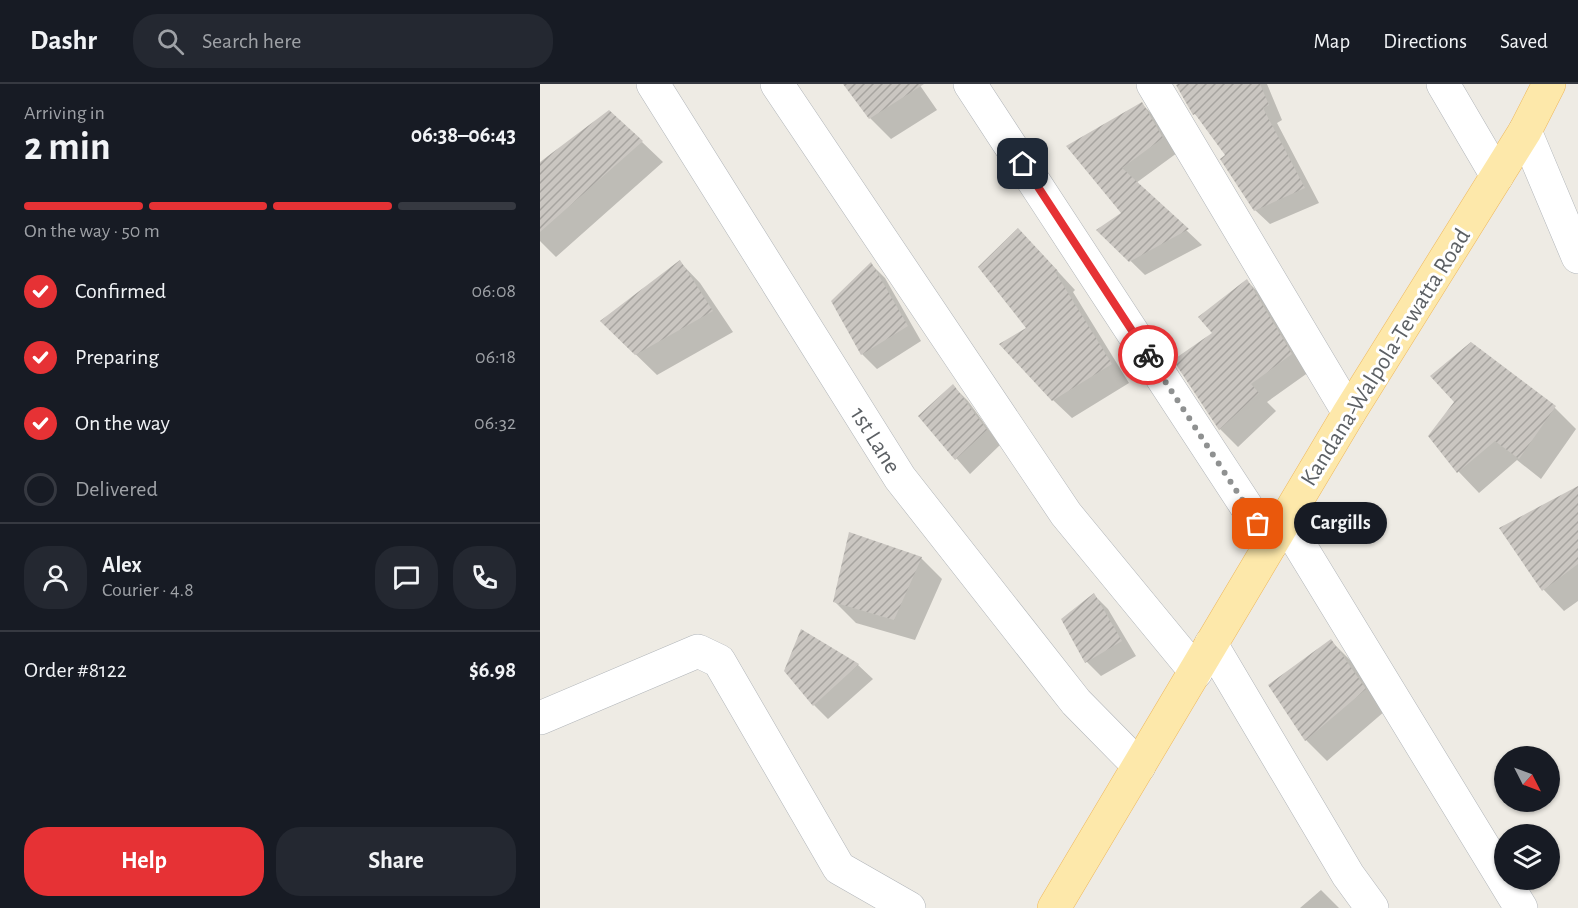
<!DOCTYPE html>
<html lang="en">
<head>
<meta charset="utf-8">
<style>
	body { margin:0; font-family:"Alegreya Sans",sans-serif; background:#242831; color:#f1f3f6; height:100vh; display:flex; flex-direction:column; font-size:22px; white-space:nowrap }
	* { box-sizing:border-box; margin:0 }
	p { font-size:20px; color:#9ea1a6 }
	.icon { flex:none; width:33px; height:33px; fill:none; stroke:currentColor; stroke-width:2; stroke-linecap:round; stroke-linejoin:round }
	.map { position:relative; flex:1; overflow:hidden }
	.sheet { display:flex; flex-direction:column; background:#171b24; width:540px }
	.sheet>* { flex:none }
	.needle { width:39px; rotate:132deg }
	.tools { position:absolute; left:954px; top:662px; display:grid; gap:12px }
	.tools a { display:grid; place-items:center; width:66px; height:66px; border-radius:50%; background:#171b24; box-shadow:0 2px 4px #0004; font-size:30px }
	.pin { position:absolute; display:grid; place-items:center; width:51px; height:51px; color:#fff; margin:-26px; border-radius:12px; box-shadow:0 3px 9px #0006 }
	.courier { position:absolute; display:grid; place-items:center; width:60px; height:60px; margin:-30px; border:4px solid #e63235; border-radius:50%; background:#fff; color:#222; box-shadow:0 2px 8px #0007 }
	.bubble { position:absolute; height:42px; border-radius:21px; background:#171b24; box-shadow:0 2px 4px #0004; font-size:20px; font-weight:600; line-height:42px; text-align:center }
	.headline em { font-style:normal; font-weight:600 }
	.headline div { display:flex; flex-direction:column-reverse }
	.headline { display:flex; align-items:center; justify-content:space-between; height:102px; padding:0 24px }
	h1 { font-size:39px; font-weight:600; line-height:45px }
	.bar { display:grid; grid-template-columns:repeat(4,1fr); gap:9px 6px; align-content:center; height:72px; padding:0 24px }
	.bar i { height:8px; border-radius:4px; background:#363941 }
	.bar .active { background:#e63235 }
	.bar p { grid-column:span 4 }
	.line { display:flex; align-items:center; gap:15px; padding:0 24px; border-top:2px solid #363941 }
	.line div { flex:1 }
	.round { display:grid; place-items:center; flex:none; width:63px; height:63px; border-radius:24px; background:#242831 }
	ol { padding:0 24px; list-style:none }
	li { display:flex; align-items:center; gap:18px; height:66px }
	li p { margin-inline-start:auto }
	li .icon { padding:6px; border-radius:50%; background:#e63235; color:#fff; stroke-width:4 }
	li:last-child { color:#9ea1a6 }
	li i { width:33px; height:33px; border:3px solid #363941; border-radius:50% }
	.primary-button { display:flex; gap:12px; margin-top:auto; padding:12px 24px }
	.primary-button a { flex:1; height:69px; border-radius:24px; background:#e63235; color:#fff; font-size:24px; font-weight:600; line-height:69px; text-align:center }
	.primary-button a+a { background:#242831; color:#f1f3f6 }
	header { display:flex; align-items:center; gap:36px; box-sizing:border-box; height:84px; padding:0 30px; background:#171b24; border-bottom:2px solid #363941 }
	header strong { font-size:28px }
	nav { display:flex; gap:33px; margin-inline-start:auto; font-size:21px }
	.search { width:420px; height:54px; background:#242831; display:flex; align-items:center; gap:15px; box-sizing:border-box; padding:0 21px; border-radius:24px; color:#9ea1a6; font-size:22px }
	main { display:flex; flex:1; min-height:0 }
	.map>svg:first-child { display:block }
</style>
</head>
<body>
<header>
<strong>Dashr</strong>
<div class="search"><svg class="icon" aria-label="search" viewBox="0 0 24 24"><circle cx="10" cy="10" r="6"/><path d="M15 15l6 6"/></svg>Search here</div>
<nav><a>Map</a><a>Directions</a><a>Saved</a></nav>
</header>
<main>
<section class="sheet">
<div class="headline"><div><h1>2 min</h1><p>Arriving in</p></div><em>06:38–06:43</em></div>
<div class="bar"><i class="active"></i><i class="active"></i><i class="active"></i><i></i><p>On the way · 50 m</p></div>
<ol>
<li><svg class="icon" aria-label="check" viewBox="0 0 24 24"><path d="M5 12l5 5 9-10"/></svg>Confirmed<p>06:08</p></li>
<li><svg class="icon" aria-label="check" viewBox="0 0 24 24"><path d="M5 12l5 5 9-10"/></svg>Preparing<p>06:18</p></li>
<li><svg class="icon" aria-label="check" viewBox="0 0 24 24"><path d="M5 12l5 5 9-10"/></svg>On the way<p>06:32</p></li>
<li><i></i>Delivered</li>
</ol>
<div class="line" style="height:108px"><a class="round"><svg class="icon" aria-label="person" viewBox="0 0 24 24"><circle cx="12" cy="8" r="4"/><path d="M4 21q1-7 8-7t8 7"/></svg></a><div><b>Alex</b><p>Courier · 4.8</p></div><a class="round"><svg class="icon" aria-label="chat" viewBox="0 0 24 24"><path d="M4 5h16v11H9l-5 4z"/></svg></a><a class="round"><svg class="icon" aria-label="phone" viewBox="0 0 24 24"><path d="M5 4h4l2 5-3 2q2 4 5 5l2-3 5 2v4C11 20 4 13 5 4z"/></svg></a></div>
<div class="line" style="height:78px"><div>Order #8122</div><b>$6.98</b></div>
<div class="primary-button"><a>Help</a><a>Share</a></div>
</section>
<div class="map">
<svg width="1038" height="824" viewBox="0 0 1038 824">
	<defs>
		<pattern id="building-hatch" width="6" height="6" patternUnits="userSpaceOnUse" patternTransform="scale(1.5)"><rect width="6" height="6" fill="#cac6c1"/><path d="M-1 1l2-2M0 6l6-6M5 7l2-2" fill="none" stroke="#a7a4a0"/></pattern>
	</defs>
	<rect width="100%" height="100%" fill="#eeebe4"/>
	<!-- shadow -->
	<path fill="#0003" d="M305,0H379L397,26L351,55L330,34Z
		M645,0H727L742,36L737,39L779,119L730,140L715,126L688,71L670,46L655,30L646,15Z
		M602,20L616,34L637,69L596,99L662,161L605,191L559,146L583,129L528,62Z
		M102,58L123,78L16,173L0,157V80Z
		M497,165L535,206L533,208L589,299L532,334L513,316L488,244Z
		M140,178L160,199L193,248L117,291L83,258Z
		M331,180L345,194L381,257L337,285L322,270L293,217Z
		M707,197L725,215L769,288L727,318L736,327L698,363L680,345L674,250Z
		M931,260L1015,324L1036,345L1001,395L977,376L939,409L919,388L890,352L916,318Z
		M413,302L428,317L460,361L430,390L380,332Z
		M1038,404V517L1024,527L1004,506L961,444Z
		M381,474L402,495L375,556L316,539L295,518Z
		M554,511L568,525L596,572L561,592L547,578Z
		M262,547L318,581L333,595L288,635L274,621Z
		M791,557L812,578L845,627L787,677L766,656Z
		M781,806L799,824H760Z"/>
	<!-- building -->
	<path fill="url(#building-hatch)" d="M303,0H384L329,35Z
		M638,0H720L729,21L723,24L765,104L714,127L680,75L685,71L655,30L653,31L636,1Z
		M602,18L623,54L582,84L649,145L589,178L556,146L581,129L526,62Z
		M69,26L103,57L0,148V78Z
		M478,144L518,187L515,188L572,280L512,317L459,260L486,244L438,183Z
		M140,176L173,227L95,271L60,237Z
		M331,178L368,242L321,271L291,217Z
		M707,195L752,270L711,300L719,309L679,346L633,276L672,249L658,233Z
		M931,258L1016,322L979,375L955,357L917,389L888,352L914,318L890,292Z
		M413,300L447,346L415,376L378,332Z
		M1038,402V480L1002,507L959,444Z
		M309,448L382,473L354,536L293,518Z
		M554,509L582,557L545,579L521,535Z
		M261,545L319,580L273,622L244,587Z
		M791,555L826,605L765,657L728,601Z"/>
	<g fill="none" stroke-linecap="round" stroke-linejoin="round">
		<!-- minor casing -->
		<g stroke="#b1b5b9" stroke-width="34">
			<path id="minor" d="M113,0L360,394L536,618L599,682
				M237,0L526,430L656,588
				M430,0L731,460
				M613,0L809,329
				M903,0L957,92
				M985,47L1038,173
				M745,437L981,824
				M671,560L808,791L832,824
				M0,634L158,567L179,577L299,784L369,824"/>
		</g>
		<!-- major casing -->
		<g stroke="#efb85c" stroke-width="34">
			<path id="major" d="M514,824L809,329L985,47L1009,0"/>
		</g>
		<!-- minor -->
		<use href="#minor" stroke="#fff" stroke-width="33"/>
		<!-- major -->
		<use href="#major" stroke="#fde8aa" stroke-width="33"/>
	</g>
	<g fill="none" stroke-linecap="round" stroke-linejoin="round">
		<!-- done -->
		<path stroke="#8f9191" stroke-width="6" stroke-dasharray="0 10.8" d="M608,271L718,440"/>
		<!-- route -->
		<path stroke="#e63235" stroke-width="8" d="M483,80L608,271"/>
	</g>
	<g text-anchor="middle" stroke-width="6" stroke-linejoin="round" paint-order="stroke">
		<!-- street labels -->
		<g font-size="24" fill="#5c6064" stroke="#fff">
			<text transform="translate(845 273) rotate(-58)" y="8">Kandana-Walpola-Tewatta Road</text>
			<text transform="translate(336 356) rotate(58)" y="8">1st Lane</text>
		</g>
	</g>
</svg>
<div class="tools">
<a><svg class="needle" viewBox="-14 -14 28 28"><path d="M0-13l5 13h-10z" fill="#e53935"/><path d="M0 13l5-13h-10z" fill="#9ea1a6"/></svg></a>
<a><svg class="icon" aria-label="layers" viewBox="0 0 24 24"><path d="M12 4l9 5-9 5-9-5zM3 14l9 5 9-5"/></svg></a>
</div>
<div class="pin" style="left:718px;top:440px;background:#ea580c"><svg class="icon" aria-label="bag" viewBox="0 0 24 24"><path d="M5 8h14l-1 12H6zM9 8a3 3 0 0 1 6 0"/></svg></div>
<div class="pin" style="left:483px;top:80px;background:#1f2937"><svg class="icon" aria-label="home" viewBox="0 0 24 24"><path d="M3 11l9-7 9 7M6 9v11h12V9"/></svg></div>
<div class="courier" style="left:608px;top:271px"><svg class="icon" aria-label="bike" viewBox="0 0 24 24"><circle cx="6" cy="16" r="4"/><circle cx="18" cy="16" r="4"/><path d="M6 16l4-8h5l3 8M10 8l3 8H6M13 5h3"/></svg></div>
<div class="bubble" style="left:754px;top:418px;width:93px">Cargills</div>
</div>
</main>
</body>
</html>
